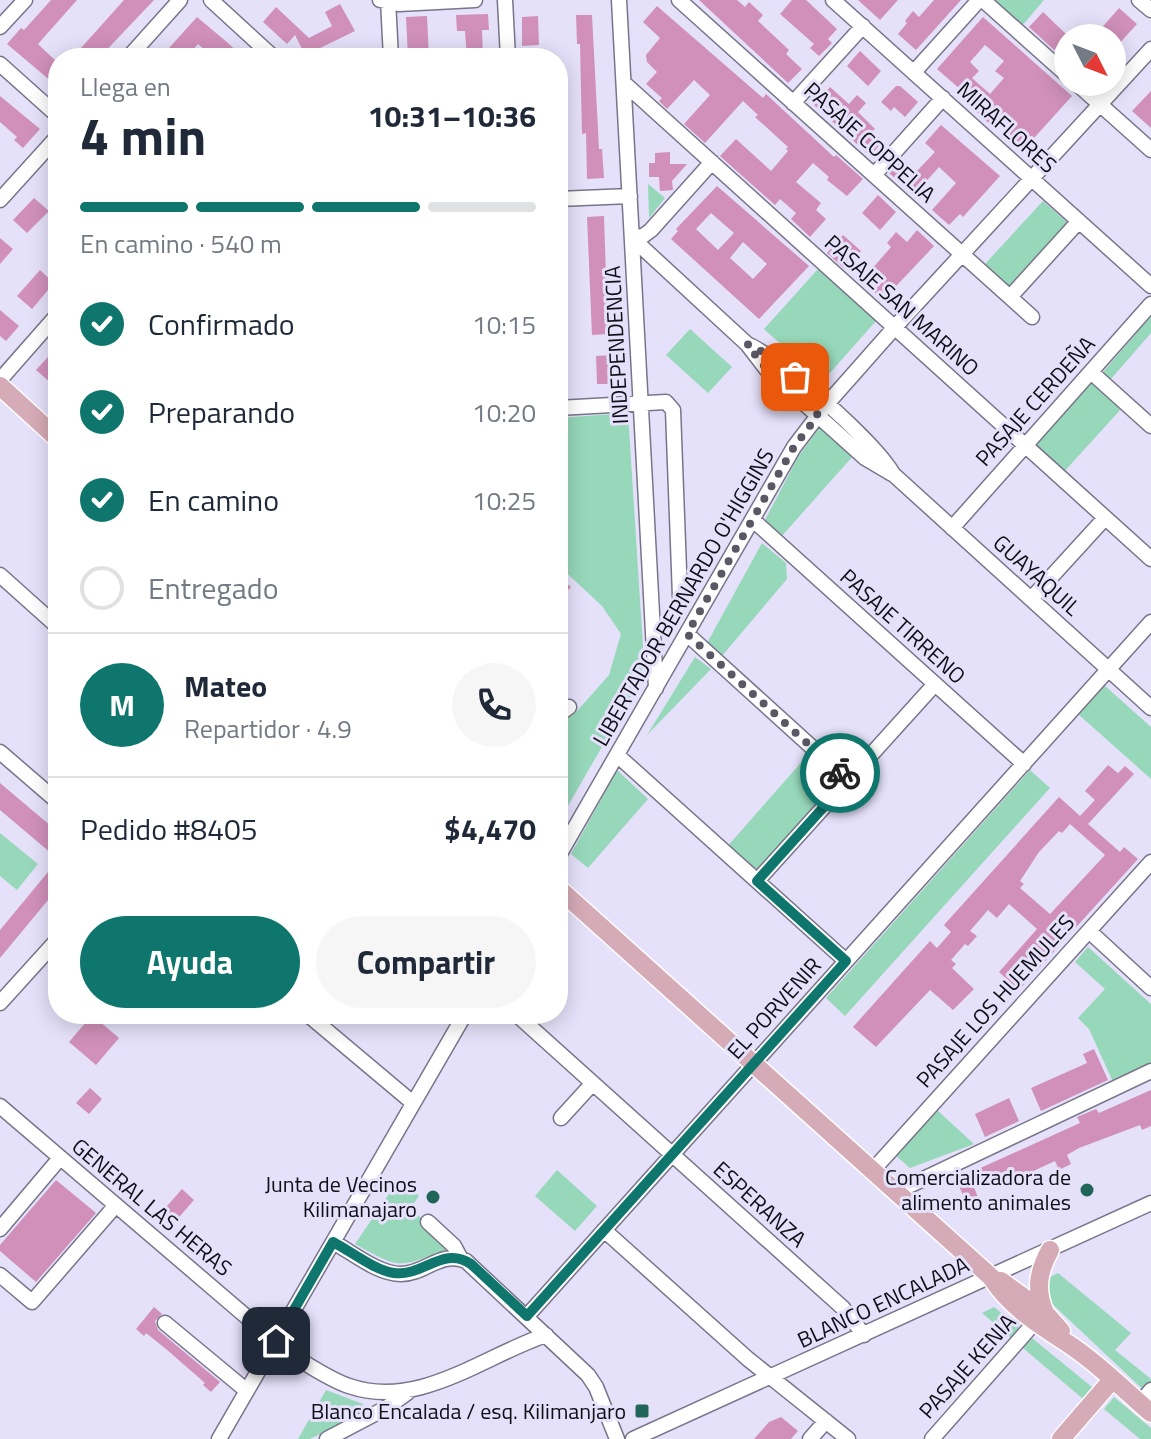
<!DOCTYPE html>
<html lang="es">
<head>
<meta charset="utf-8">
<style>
	body { margin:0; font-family:"Titillium Web",sans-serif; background:#f6f6f7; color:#1f2937; height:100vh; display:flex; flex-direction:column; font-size:30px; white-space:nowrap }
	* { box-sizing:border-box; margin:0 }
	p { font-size:26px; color:#747a83 }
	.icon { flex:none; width:44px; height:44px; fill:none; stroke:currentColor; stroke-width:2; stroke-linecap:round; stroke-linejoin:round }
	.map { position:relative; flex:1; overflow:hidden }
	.panel { position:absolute; left:48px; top:48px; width:520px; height:976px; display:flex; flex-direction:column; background:#fff; border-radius:32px; box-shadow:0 4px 20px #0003 }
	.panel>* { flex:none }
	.needle { width:52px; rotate:132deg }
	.tools { position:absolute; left:1054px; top:24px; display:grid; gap:16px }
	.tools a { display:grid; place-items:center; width:72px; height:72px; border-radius:50%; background:#fff; box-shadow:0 4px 20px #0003; font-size:40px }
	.pin { position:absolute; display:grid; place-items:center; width:68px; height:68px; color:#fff; margin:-34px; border-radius:16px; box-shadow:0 4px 12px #0006 }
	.courier { position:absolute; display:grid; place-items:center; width:80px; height:80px; margin:-40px; border:6px solid #0f766e; border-radius:50%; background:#fff; color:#222; box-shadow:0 2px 10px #0007 }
	.head em { font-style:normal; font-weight:700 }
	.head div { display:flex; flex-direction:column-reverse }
	.head { display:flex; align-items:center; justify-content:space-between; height:136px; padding:0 32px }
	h1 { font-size:52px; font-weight:700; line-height:60px }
	.bar { display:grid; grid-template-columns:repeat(4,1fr); gap:12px 8px; align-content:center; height:96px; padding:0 32px }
	.bar i { height:10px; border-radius:6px; background:#e0e1e3 }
	.bar .current { background:#0f766e }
	.bar p { grid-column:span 4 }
	.line { display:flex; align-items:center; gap:20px; padding:0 32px; border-top:2px solid #e0e1e3 }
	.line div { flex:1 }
	.round { display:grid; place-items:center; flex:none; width:84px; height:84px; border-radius:42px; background:#f6f6f7 }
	ol { padding:0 32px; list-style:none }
	li { display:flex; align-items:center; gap:24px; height:88px }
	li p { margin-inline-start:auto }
	li .icon { padding:8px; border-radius:50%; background:#0f766e; color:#fff; stroke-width:4 }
	li:last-child { color:#747a83 }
	li i { width:44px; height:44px; border:4px solid #e0e1e3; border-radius:50% }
	.primary-button { display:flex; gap:16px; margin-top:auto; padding:16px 32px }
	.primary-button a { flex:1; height:92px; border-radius:48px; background:#0f766e; color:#fff; font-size:32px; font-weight:700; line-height:92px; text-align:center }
	.primary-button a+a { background:#f6f6f7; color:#1f2937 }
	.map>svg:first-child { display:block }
</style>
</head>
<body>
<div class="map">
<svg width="1151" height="1439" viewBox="0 0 1151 1439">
	<rect width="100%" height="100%" fill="#e5e1fa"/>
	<!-- green -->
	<path fill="#97d8ba" d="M991,0H1044L1021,27Z
		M648,184L665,198L649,218Z
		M1043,201L1070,225L1012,289L985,264Z
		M818,269L876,321L822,382L764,329Z
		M1151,316V333L1111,379L1103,372Z
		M690,329L732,367L708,393L666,355Z
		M1093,381L1122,408L1062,474L1033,448Z
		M628,413L644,662L637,686L558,823V723L578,710L609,675L621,634L602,606L558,565V418Z
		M820,427L853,456L781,537L764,522L798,457Z
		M762,543L786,563L787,579L722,656L707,643Z
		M695,657L711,669L647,735Z
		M1104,685L1151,727V779L1078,714Z
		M806,757L836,782L756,875L726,848Z
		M617,770L648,799L588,868L571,854Z
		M1030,770L1050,788L845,1016L826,998Z
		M0,833L38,864L17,890L0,876Z
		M1088,947L1151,1004V1064L1113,1082L1089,1029L1078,1018L1105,989L1075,962Z
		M937,1110L974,1144L910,1168L895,1155Z
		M557,1170L597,1206L575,1231L535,1196Z
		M399,1179L419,1196L410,1208L448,1242L445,1251C396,1268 401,1269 355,1244Z
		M1058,1273L1131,1333L1115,1350L1151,1379V1397L1047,1299L1048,1278Z
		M994,1307L1092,1387L1083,1399L982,1313Z
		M326,1390L363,1404L361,1413L310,1439H298Z
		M1114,1397L1151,1428V1439H1140L1104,1409Z"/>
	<!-- building -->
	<path fill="#d090ba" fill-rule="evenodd" d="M51,0H77L38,44L58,63V75L52,82L7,44L21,28L24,30Z
		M124,0H154L99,58H72Z
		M699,0H737L745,7L749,2L763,15L758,21L789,50L786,54L802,69L788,83Z
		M792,0H806L837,29L828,39L832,43L819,56L810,48L814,44L780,14Z
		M858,0H898L880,20Z
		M934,0H961L916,50L898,34L907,23L905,21L913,11L919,17Z
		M340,4L355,31L314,51V48L304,53L295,35L287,44L263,22L276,7L309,38L332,26L325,12Z
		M657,6L763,98L766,94L834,157L836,155L863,179L847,196L827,180L829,177L813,163L796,182L821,203L816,210L826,219L810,237L791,219L796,213L780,199L775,205L720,156L736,139L771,171L788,151L786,149L788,147L755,117L758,115L743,101L705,143L684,124L710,95L694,80L667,109L659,101L662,98L646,84L657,72L647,62L646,55L660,38L643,22Z
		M1119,8L1137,24L1117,46L1112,42V38H1107L1099,31Z
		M1043,12L1067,35L1054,50L1029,27Z
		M488,14L489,30H482L483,58H467L465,31H457L456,15Z
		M576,15H592L599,149H602L604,178L587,179L586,133L582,134L580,44H577Z
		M427,16L429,57H408L406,17Z
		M538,16L539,45L522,46V17Z
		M197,17L228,43L244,58H214L198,44L186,58H160Z
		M983,17L1072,96L1025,148L994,120L991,125L975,111L966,100L968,96L937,69ZM985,45L1004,61L995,71L1004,78L990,94L972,78L979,71L970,62Z
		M860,51L881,71L868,86L847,66Z
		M896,86H900L918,102L905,117L894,107L891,111L881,102Z
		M830,87L849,104L857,95L866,103L858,112L875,129L872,131L883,141L870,156L814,105Z
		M1151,91V128L1132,111Z
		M0,96L40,129L23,148L14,140L17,137L0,122Z
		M941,125L1000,176L963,217L960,214L949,225L932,210L956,183L939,167L914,195L889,173L902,159L916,172L935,152L925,143Z
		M670,152V164H687L672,181L673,190L660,191L659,177H649V163H655V153Z
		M717,186L809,266L759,319L671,239L678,231L676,229ZM711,213L734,233L718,250L696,229ZM743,242L767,264L753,279L730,258Z
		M878,195L896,212L880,230L862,213Z
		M34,198L49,211L27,233L13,220Z
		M604,216L608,334L592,335L587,217Z
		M917,230L934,246L883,300L865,284L875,274L871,270L891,247L887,243L896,232L907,242Z
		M843,235L861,251L845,269L827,253Z
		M0,238L13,249L0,264Z
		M40,270L54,283L32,309L17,296Z
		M0,310L19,326L6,341L0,336Z
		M58,346V375L51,383L36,370Z
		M612,355L613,384H597L596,356Z
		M558,576L571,587L558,601Z
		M1108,765L1118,773L1125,766L1134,774L1088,824L1120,852L1124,847L1138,859L1019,990L999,972L1037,929L1009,904L997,918L988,910L970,931L977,936L968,946L965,944L951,960L956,964L952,968L974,989L953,1010L930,990L876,1047L853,1027L930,941L937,948L951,932L944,925L1059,797L1080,816L1095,800L1085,791ZM1070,824L1105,855L1050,914L1020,888L1024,884L1020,881L1039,852L1059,831L1062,833Z
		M0,783L58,832V859L0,810Z
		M58,860V888L0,958V930Z
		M92,1015L119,1038L96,1065L69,1042Z
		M1094,1049L1108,1080L1041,1111L1031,1088L1087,1063L1083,1054Z
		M90,1088L102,1099L89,1114L76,1103Z
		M1151,1090V1126L1142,1130L1140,1125L1079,1148L1067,1155L1071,1164L1059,1170L1055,1161L1014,1180L1010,1169L973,1185L978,1197L966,1202L956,1179L1080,1123L1077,1117L1096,1109L1099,1113Z
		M1009,1098L1019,1121L985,1137L975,1114Z
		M56,1180L96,1213L36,1282L0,1251V1245Z
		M182,1189L194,1200L173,1224L161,1213Z
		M154,1307L162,1314L155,1321L158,1330L220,1382L211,1392L203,1385L205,1383L166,1349L146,1333L144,1336L136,1329Z
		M781,1417L798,1431L791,1439H754L769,1422Z"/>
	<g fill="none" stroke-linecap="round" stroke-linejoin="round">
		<!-- minor casing -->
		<g stroke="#78758b" stroke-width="17">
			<path id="minor" d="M211,0L271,55L272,58
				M380,0L399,4L475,0
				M388,0L391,58
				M505,0L508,58
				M619,0L656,688
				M679,0L1032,317
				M833,0L1151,286
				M983,0L1068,76
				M1139,0L1151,10
				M0,27L25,0
				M128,58L180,0
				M0,64L58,116
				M914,72L979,0
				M1075,82L1151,150
				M624,83L1151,559
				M793,103L863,26
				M874,175L943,98
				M558,199L630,196
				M0,200L58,136
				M632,238L747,344L767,370L865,458L892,474
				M632,238L643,236L651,230L712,162
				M1010,297L1079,221
				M747,344C779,357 876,443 893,474L1151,708
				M1091,372L1151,426
				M0,380L58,314
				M558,408L666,402L673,410L680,597
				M753,520L1024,764
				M952,528L1151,304
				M0,575L58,627
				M1031,599L1105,518
				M687,634L848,780
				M558,715L569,707
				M0,752L58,802
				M617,755L846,961
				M558,857L794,447L826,405L895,327L1151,49
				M757,881L935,684
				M1089,931L1151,988
				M0,1003L58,939
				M307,1014L413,1103
				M516,1014L843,1308L864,1335
				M0,1106L290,1354C309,1365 328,1379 349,1386C419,1410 483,1356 546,1335
				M561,1118L593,1083
				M873,1170L1151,862
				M896,1192L1151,1071
				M428,1222L454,1246L461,1259
				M0,1229L60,1158
				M604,1230L748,1359L848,1439
				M333,1242C353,1253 378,1274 401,1274C425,1274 441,1250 466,1261L588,1375L596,1387L617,1439
				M0,1275L32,1302L116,1205
				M527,1316L1151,622
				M165,1323L247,1391
				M1139,1404L1151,1390
				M219,1439L465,1014
				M327,1439L386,1408L407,1393
				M633,1439L1151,1203
				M810,1439L826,1421
				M932,1439L1035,1322"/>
		</g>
		<!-- major casing -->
		<g stroke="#fff" stroke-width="21">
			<path id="major" d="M0,386L58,439
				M558,888L991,1277C1011,1308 1040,1325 1070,1345C1099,1364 1125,1391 1151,1413
				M1001,1281L1045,1313L1061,1331
				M1045,1313C1035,1290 1038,1272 1050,1250
				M1061,1439L1112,1380"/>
		</g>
		<!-- minor -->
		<use href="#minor" stroke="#fff" stroke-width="14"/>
		<!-- major -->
		<use href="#major" stroke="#d6abb8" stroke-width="18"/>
	</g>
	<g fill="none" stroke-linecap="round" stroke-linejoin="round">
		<!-- done -->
		<path stroke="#5b5866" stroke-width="8" stroke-dasharray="0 14.4" d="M795,377L771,356L747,344L762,364L818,415L794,447L687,634L840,773"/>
		<!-- route -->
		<path stroke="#0f766e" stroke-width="10" d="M276,1341L333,1242C352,1252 374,1270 394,1273C423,1277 443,1245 471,1264L527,1316L846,961L757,881L848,780L840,773"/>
	</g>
	<!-- markers -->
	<g fill="#1f6558" stroke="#e5e1fa" stroke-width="3">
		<circle cx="1087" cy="1190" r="8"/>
		<circle cx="433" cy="1197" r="8"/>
		<rect x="634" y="1403" width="16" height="16" rx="4"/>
	</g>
	<g text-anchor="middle" stroke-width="6" stroke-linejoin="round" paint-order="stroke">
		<!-- street labels -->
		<g font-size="22" fill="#100f17" stroke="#e5e1fa">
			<text transform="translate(1007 127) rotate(42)" y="8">MIRAFLORES</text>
			<text transform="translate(870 142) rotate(42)" y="8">PASAJE COPPELIA</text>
			<text transform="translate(902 305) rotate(42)" y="8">PASAJE SAN MARINO</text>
			<text transform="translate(616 345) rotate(-93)" y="8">INDEPENDENCIA</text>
			<text transform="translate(1035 401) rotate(-48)" y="8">PASAJE CERDEÑA</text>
			<text transform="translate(1037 575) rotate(42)" y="8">GUAYAQUIL</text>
			<text transform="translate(683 597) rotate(-60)" y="8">LIBERTADOR BERNARDO O'HIGGINS</text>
			<text transform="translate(903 626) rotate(42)" y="8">PASAJE TIRRENO</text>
			<text transform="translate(995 1001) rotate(-48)" y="8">PASAJE LOS HUEMULES</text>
			<text transform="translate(774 1008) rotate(-48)" y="8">EL PORVENIR</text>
			<text transform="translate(760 1204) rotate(42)" y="8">ESPERANZA</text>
			<text transform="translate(152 1207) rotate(40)" y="8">GENERAL LAS HERAS</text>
			<text transform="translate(883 1302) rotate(-25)" y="8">BLANCO ENCALADA</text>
			<text transform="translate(967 1366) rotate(-48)" y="8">PASAJE KENIA</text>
		</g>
		<!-- poi labels -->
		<g font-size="22" fill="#100f17" stroke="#e5e1fa" text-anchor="end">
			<text x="1071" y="1185">Comercializadora de<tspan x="1071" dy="25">alimento animales</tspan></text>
			<text x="417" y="1192">Junta de Vecinos<tspan x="417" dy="25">Kilimanajaro</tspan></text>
			<text x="626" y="1419">Blanco Encalada / esq. Kilimanjaro</text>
		</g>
	</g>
</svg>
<div class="tools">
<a><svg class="needle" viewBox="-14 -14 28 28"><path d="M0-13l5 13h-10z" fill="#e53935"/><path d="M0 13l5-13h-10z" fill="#747a83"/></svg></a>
</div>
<div class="pin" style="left:795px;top:377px;background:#ea580c"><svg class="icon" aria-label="bag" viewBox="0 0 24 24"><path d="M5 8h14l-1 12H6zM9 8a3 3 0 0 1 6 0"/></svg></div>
<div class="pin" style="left:276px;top:1341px;background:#1f2937"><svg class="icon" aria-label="home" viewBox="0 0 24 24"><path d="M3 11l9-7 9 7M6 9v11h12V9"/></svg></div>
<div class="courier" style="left:840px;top:773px"><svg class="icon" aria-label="bike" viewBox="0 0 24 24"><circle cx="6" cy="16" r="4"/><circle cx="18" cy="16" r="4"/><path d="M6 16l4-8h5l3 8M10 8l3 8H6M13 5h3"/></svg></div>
<section class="panel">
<div class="head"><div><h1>4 min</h1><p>Llega en</p></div><em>10:31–10:36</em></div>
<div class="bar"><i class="current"></i><i class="current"></i><i class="current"></i><i></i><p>En camino · 540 m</p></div>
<ol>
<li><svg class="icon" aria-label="check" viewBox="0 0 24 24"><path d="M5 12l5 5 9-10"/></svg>Confirmado<p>10:15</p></li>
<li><svg class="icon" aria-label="check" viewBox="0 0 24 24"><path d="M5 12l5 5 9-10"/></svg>Preparando<p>10:20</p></li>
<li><svg class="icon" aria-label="check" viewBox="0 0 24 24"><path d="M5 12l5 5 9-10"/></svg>En camino<p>10:25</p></li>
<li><i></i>Entregado</li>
</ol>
<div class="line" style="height:144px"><b class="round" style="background:#0f766e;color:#fff">M</b><div><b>Mateo</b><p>Repartidor · 4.9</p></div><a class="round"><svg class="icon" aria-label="phone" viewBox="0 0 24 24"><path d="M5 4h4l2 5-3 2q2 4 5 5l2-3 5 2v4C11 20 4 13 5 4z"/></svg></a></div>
<div class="line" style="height:104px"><div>Pedido #8405</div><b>$4,470</b></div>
<div class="primary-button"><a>Ayuda</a><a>Compartir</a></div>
</section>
</div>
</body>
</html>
